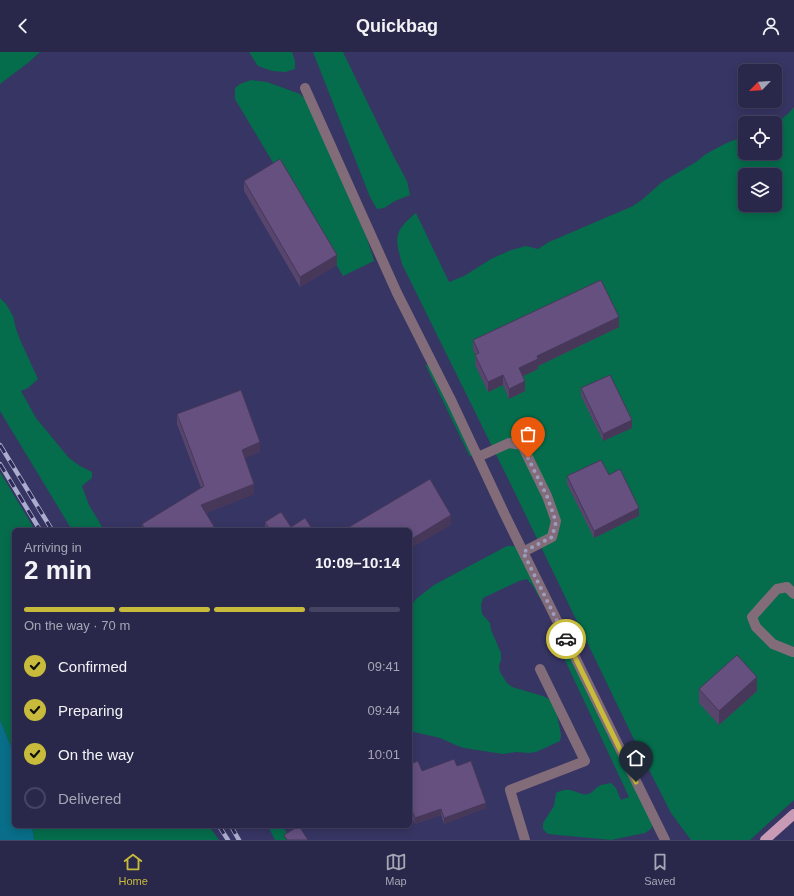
<!DOCTYPE html>
<html lang="en">
<head>
<meta charset="utf-8">
<style>
	body { margin:0; font-family:Arial,sans-serif; background:#353454; color:#f1f3f6; height:100vh; display:flex; flex-direction:column; font-size:15px; white-space:nowrap }
	* { box-sizing:border-box; margin:0 }
	p { font-size:13px; color:#a5a6b5 }
	.icon { flex:none; width:22px; height:22px; fill:none; stroke:currentColor; stroke-width:2; stroke-linecap:round; stroke-linejoin:round }
	.map { position:relative; flex:1; overflow:hidden }
	.drawer { position:absolute; left:12px; top:476px; width:400px; height:300px; display:flex; flex-direction:column; background:#29284a; border-radius:6px; box-shadow:0 2px 10px #0003,0 0 0 1px #454462 }
	.drawer>* { flex:none }
	.needle { width:26px; rotate:245deg }
	.buttons { position:absolute; left:738px; top:12px; display:grid; gap:8px }
	.buttons a { display:grid; place-items:center; width:44px; height:44px; border-radius:6px; background:#29284a; box-shadow:0 2px 10px #0003,0 0 0 1px #454462; font-size:20px }
	.pin { position:absolute; display:grid; place-items:center; width:34px; height:34px; color:#fff; margin:-41px -17px; border-radius:50% 50% 50% 0; rotate:-45deg; box-shadow:0 0 4px #0007 }
	.pin .icon { rotate:45deg }
	.courier { position:absolute; display:grid; place-items:center; width:40px; height:40px; margin:-20px; border:3px solid #c8bb3b; border-radius:50%; background:#fff; color:#222; box-shadow:0 1px 5px #0007 }
	.headline em { font-style:normal; font-weight:600 }
	.headline div { display:flex; flex-direction:column-reverse }
	.headline { display:flex; align-items:center; justify-content:space-between; height:68px; padding:0 12px }
	h1 { font-size:26px; font-weight:600; line-height:30px }
	.bar { display:grid; grid-template-columns:repeat(4,1fr); gap:6px 4px; align-content:center; height:48px; padding:0 12px }
	.bar i { height:5px; border-radius:3px; background:#454462 }
	.bar .active { background:#c8bb3b }
	.bar p { grid-column:span 4 }
	ol { padding:0 12px; list-style:none }
	li { display:flex; align-items:center; gap:12px; height:44px }
	li p { margin-inline-start:auto }
	li .icon { padding:4px; border-radius:50%; background:#c8bb3b; color:#111; stroke-width:4 }
	li:last-child { color:#a5a6b5 }
	li i { width:22px; height:22px; border:2px solid #454462; border-radius:50% }
	header { display:flex; justify-content:space-between; align-items:center; height:52px; padding:0 12px; background:#29284a; font-size:18px; font-weight:600 }
	.dock { display:flex; justify-content:space-around; align-items:center; height:56px; border-top:1px solid #454462; background:#29284a; font-size:11px; color:#a5a6b5 }
	.dock a { display:grid; justify-items:center; gap:2px }
	.dock .active { color:#c8bb3b }
	.map>svg:first-child { display:block }
</style>
</head>
<body>
<header><svg class="icon" aria-label="back" viewBox="0 0 24 24"><path d="M15 5l-7 7 7 7"/></svg>Quickbag<svg class="icon" aria-label="person" viewBox="0 0 24 24"><circle cx="12" cy="8" r="4"/><path d="M4 21q1-7 8-7t8 7"/></svg></header>
<div class="map">
<svg width="794" height="788" viewBox="0 0 794 788">
	<rect width="100%" height="100%" fill="#373563"/>
	<!-- green -->
	<path fill="#056d4c" fill-rule="evenodd" d="M0,0H40L29,10L0,32Z
		M249,0H292L295,9V17L285,20L272,19L258,14Z
		M313,0H343L394,105L407,129L410,143L395,149L384,156L377,157L370,145Z
		M251,28L267,30L300,42L310,52L365,181L371,199L374,209L343,224L280,117L278,119L235,47V36L240,32Z
		M794,55V748L750,788H691L671,761L643,706L515,441L402,212C395,185 393,180 416,161L449,230L464,224L491,207L511,198L526,194L538,197L549,190L633,154L643,147L662,130L696,110L706,102L717,96L729,90L745,84V101H775V72L788,62ZM745,123H775V153H745Z
		M0,246L6,252L13,264L16,277L21,290L38,327L28,336L21,339L36,366L69,406L80,414L92,420V426L82,434L89,453L104,478H72L0,359Z
		M425,312L439,320L474,401L470,405Z
		M0,420L35,478H14V702L0,668Z
		M507,494H514L523,498L545,553L539,545L533,534L527,527L519,529L483,546L481,553L482,562L490,571L491,578L501,601V608L499,614L500,620L507,631L512,635L543,644L549,647L556,657L561,683L560,689L536,700L529,701L516,700L503,702L464,696L458,694L440,686L414,680H410V555L416,547L434,533Z
		M557,573L653,772L651,777L645,781L611,788L548,782L543,777V771L554,754L556,741C560,739 565,737 569,738C575,738 582,744 588,742C593,741 595,736 599,734C602,732 607,732 611,731L616,736L621,748L629,745L550,576Z
		M32,774H209L219,788H34Z
		M268,774H282L292,788H275Z"/>
	<!-- water -->
	<path fill="#096e89" d="M0,668L14,702V774H32L34,788H0Z"/>
	<g fill="none" stroke-linecap="round" stroke-linejoin="round">
		<!-- minor -->
		<path stroke="#836c79" stroke-width="10" d="M305,36L397,241L452,350L505,463L665,788
			M478,405L509,391L522,393L547,444L556,469L552,485L523,500
			M794,542L787,535L777,537L752,565L756,575L773,592L793,600H794
			M525,788L510,738L585,709L540,617"/>
		<!-- major -->
		<path stroke="#c99ab5" stroke-width="10" d="M765,788L794,762"/>
		<!-- rail casing -->
		<g stroke="#acadce" stroke-width="4.5">
			<path id="rail" d="M0,393L52,478
				M0,412L40,478
				M219,774L228,788
				M231,774L239,788"/>
		</g>
		<!-- rail -->
		<use href="#rail" stroke="#2d2a57" stroke-width="3" stroke-dasharray="9" stroke-linecap="butt"/>
	</g>
	<!-- wall -->
	<path fill="#57456e" d="M244,129L337,213L300,235L244,139Z
		M619,275L538,314V317L523,324L525,339L509,347L503,333L488,340L475,313L476,303L473,298V288Z
		M581,336L632,376L603,389L581,344Z
		M177,362L260,400L245,406L254,442L206,461L216,478H142V472L201,436L177,372Z
		M609,423L639,464L594,486L567,432V424Z
		M265,470L291,475L313,478H265Z
		M699,637L757,639L719,673L699,651Z
		M410,712L422,719L457,714L486,756L444,772L441,763L415,772L410,759Z"/>
	<!-- shaded-wall -->
	<path fill="#47385a" d="M337,203V213L300,235V225Z
		M619,265V275L538,314V317L519,326V316L537,304Z
		M503,323V333L488,340V330Z
		M525,329V339L509,347V337Z
		M632,368V376L603,389V382Z
		M260,390V400L242,408V398Z
		M254,432V442L201,463V453Z
		M639,456V464L594,486V479Z
		M451,463V473L410,497V488Z
		M757,625V639L719,673V659Z
		M486,751V756L444,772V766Z
		M441,757V763L415,772V766Z"/>
	<!-- building -->
	<path fill="#655080" stroke="#47385a" d="M280,107L337,203L300,225L244,129Z
		M601,228L619,265L537,304L538,307L519,316L525,329L509,337L503,323L488,330L475,303L479,301L473,288Z
		M610,323L632,368L603,382L581,336Z
		M241,338L260,390L242,398L254,432L201,453L216,478H146L142,472L204,434L177,362Z
		M601,408L609,423L620,417L639,456L594,479L567,424Z
		M430,427L451,463L410,488V478H344Z
		M281,460L291,475L305,466L313,478H270L265,470Z
		M737,603L757,625L719,659L699,637Z
		M454,707L457,714L471,709L486,751L444,766L441,757L415,766L410,754V712L418,709L422,719Z
		M299,774L308,788H287L284,783Z"/>
	<g fill="none" stroke-linecap="round" stroke-linejoin="round">
		<!-- done -->
		<path stroke="#9c9cbf" stroke-width="4" stroke-dasharray="0 7.2" d="M528,406L547,444L556,470L552,485L523,500L566,587"/>
		<!-- route -->
		<path stroke="#c8bb3b" stroke-width="5" d="M566,587L636,730"/>
	</g>
</svg>
<div class="buttons">
<a><svg class="needle" viewBox="-14 -14 28 28"><path d="M0-13l5 13h-10z" fill="#e53935"/><path d="M0 13l5-13h-10z" fill="#a5a6b5"/></svg></a>
<a><svg class="icon" aria-label="locate" viewBox="0 0 24 24"><circle cx="12" cy="12" r="6"/><path d="M12 2v4M12 18v4M2 12h4M18 12h4"/></svg></a>
<a><svg class="icon" aria-label="layers" viewBox="0 0 24 24"><path d="M12 4l9 5-9 5-9-5zM3 14l9 5 9-5"/></svg></a>
</div>
<div class="pin" style="left:528px;top:406px;background:#ea580c"><svg class="icon" aria-label="bag" viewBox="0 0 24 24"><path d="M5 8h14l-1 12H6zM9 8a3 3 0 0 1 6 0"/></svg></div>
<div class="pin" style="left:636px;top:730px;background:#1f2937"><svg class="icon" aria-label="home" viewBox="0 0 24 24"><path d="M3 11l9-7 9 7M6 9v11h12V9"/></svg></div>
<div class="courier" style="left:566px;top:587px"><svg class="icon" aria-label="car" viewBox="0 0 24 24"><path d="M5 17H2v-5l4-1 3-4h7l3 4 3 1v5h-3M9 17h6M6 11h13"/><circle cx="7" cy="17" r="2"/><circle cx="17" cy="17" r="2"/></svg></div>
<section class="drawer">
<div class="headline"><div><h1>2 min</h1><p>Arriving in</p></div><em>10:09–10:14</em></div>
<div class="bar"><i class="active"></i><i class="active"></i><i class="active"></i><i></i><p>On the way · 70 m</p></div>
<ol>
<li><svg class="icon" aria-label="check" viewBox="0 0 24 24"><path d="M5 12l5 5 9-10"/></svg>Confirmed<p>09:41</p></li>
<li><svg class="icon" aria-label="check" viewBox="0 0 24 24"><path d="M5 12l5 5 9-10"/></svg>Preparing<p>09:44</p></li>
<li><svg class="icon" aria-label="check" viewBox="0 0 24 24"><path d="M5 12l5 5 9-10"/></svg>On the way<p>10:01</p></li>
<li><i></i>Delivered</li>
</ol>
</section>
</div>
<nav class="dock">
<a class="active"><svg class="icon" aria-label="home" viewBox="0 0 24 24"><path d="M3 11l9-7 9 7M6 9v11h12V9"/></svg>Home</a>
<a><svg class="icon" aria-label="map" viewBox="0 0 24 24"><path d="M3 6l6-2 6 2 6-2v14l-6 2-6-2-6 2zM9 4v14M15 6v14"/></svg>Map</a>
<a><svg class="icon" aria-label="saved" viewBox="0 0 24 24"><path d="M7 4h10v16l-5-4-5 4z"/></svg>Saved</a>
</nav>
</body>
</html>
